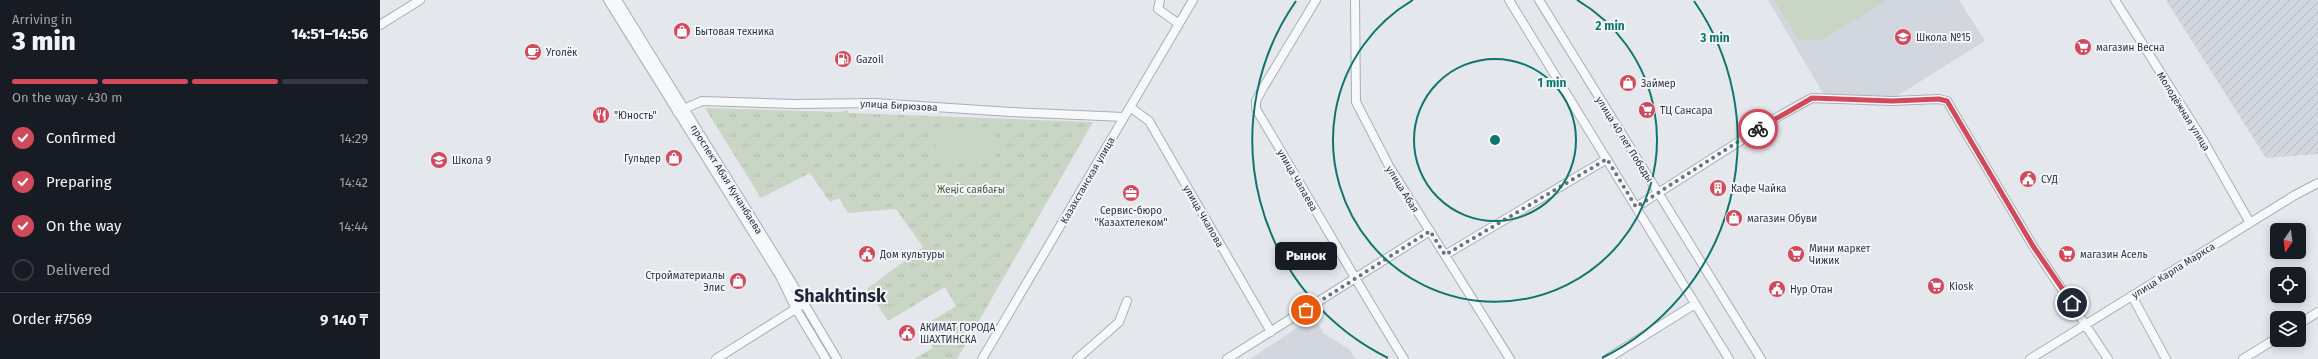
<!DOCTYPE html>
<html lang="en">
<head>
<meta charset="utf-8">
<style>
	body { margin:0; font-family:"Fira Sans",sans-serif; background:#242831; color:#f1f3f6; height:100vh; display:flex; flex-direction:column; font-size:15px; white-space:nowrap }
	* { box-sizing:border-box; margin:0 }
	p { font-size:13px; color:#9ea1a6 }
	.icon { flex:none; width:22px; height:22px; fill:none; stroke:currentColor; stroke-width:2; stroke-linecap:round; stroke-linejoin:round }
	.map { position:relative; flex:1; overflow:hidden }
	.side { display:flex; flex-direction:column; background:#171b24; width:380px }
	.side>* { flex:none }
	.needle { width:26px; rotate:194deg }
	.controls { position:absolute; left:1890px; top:223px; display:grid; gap:8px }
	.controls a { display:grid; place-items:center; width:36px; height:36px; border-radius:6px; background:#171b24; box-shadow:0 2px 10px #0003; font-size:20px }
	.pin { position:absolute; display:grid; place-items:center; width:34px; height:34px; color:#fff; margin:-17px; border:2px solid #fff; border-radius:50%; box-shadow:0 1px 4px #0007 }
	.courier { position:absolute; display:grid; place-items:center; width:40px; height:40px; margin:-20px; border:3px solid #d1495b; border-radius:50%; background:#fff; color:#222; box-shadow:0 1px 5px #0007 }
	.bubble { position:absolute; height:28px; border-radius:6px; background:#171b24; box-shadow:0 2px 10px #0003; font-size:13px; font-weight:800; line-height:28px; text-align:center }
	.overview em { font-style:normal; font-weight:800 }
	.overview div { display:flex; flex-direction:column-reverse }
	.overview { display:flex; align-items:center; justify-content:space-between; height:68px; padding:0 12px }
	h1 { font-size:26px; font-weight:800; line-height:30px }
	.bar { display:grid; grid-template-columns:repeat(4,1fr); gap:6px 4px; align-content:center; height:48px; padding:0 12px }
	.bar i { height:5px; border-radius:3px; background:#363941 }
	.bar .selected { background:#d1495b }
	.bar p { grid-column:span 4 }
	.line { display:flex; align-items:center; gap:10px; padding:0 12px; border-top:1px solid #363941 }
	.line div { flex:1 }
	ol { padding:0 12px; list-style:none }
	li { display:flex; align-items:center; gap:12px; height:44px }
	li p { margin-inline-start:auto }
	li .icon { padding:4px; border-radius:50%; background:#d1495b; color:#fff; stroke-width:4 }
	li:last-child { color:#9ea1a6 }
	li i { width:22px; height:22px; border:2px solid #363941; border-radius:50% }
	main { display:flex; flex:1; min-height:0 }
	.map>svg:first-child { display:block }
</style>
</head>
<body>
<main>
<section class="side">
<div class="overview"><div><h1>3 min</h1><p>Arriving in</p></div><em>14:51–14:56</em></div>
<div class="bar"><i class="selected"></i><i class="selected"></i><i class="selected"></i><i></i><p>On the way · 430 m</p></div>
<ol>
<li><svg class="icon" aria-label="check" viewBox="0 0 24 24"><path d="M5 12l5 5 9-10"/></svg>Confirmed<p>14:29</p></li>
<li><svg class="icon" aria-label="check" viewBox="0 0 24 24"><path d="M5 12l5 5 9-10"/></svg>Preparing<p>14:42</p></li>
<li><svg class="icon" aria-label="check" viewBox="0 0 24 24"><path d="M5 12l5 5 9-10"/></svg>On the way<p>14:44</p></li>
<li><i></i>Delivered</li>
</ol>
<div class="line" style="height:52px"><div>Order #7569</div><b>9 140 ₸</b></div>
</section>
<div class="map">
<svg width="1938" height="359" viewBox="0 0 1938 359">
	<defs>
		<pattern id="industrial-furrows" width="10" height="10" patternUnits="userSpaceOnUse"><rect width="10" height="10" fill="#d2d6de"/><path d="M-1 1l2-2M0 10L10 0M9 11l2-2" fill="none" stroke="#b4b8c0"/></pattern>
		<pattern id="park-tufts" width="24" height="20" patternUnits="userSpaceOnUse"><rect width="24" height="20" fill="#c9d6c5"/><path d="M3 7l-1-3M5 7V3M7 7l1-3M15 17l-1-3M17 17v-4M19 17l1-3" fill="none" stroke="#adb8ab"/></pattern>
	</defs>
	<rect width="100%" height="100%" fill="#e4e7ec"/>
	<!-- built -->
	<path fill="#d2d6de" d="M1388,0H1579L1605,41L1517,96L1444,95Z
		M935,316L943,333L969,349L976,359H870Z"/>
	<!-- industrial -->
	<path fill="url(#industrial-furrows)" d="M1786,0H1938V154L1886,158Z"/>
	<!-- park -->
	<path fill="url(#park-tufts)" d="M325,108L461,112L467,110L469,113L713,122L577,359H534L553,348L540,328L576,306L565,287L508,321L487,289L543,247L516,209L468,213L459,198L450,202L430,173L381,198Z"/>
	<!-- pitch -->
	<path fill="#c9d6c5" d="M1394,0H1507L1442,40H1419Z
		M557,130L617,135L615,162L555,157Z"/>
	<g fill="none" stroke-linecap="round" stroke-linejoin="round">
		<!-- minor casing -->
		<g stroke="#a9aeb7" stroke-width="10">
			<path id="minor" d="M228,0L400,276L416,309L446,359
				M237,0L409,278L457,359
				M780,0L778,9L799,24
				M936,0L883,88L876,101V109C926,192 973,277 1024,359
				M975,0L976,102L1009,166L1130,359
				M1129,0L1349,359
				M1159,0L1381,359
				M1735,0L1823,140L1870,223
				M0,25L40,0
				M750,107L769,121L891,332
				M297,112L322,101L414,104L495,103L631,112L744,117
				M1256,207L1401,115L1432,98L1512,101L1559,99L1567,101L1653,246L1728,359
				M1065,255L1227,159
				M1752,296L1786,359
				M1919,324L1938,312
				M336,359L420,306
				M602,359L813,0
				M697,359L739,322L747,301
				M847,359L1050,231
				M1227,359L1315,304
				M1650,359L1915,195L1938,183
				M1863,359L1897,338"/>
		</g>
		<!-- minor -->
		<use href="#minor" stroke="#f7f8fa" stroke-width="8"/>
	</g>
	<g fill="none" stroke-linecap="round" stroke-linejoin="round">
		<!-- done -->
		<path stroke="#6c737f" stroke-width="4" stroke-dasharray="0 7.2" d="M926,310L1050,231L1065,255L1227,159L1256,207L1378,129"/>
		<!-- route -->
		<path stroke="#d1495b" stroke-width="5" d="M1378,129L1432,98L1512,101L1559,99L1567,101L1653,246L1692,303"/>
	</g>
	<!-- distance rings -->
	<g fill="none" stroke="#0f766e" stroke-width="2">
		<circle cx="1115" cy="140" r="81"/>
		<path d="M1197 0A162 162 0 1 1 1033 0"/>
		<path d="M1008 358A243 243 0 0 1 916 1M1314 1A243 243 0 0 1 1222 358"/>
	</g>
	<!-- icons -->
	<defs>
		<g id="shop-disc" transform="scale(0.9)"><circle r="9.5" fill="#d1495b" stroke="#f4f6f9"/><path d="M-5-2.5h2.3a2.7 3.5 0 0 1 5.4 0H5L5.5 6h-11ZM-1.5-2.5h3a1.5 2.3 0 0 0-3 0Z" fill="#fff"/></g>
		<g id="school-disc" transform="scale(0.9)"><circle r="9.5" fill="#d1495b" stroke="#f4f6f9"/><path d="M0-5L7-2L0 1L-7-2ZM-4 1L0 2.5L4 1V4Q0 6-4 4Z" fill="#fff"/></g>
		<g id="supermarket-disc" transform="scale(0.9)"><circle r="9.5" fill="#d1495b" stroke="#f4f6f9"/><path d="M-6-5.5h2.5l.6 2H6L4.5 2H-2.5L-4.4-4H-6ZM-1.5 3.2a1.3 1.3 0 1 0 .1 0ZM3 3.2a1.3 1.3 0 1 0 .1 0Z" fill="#fff"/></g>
		<g id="cafe-disc" transform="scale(0.9)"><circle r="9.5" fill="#d1495b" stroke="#f4f6f9"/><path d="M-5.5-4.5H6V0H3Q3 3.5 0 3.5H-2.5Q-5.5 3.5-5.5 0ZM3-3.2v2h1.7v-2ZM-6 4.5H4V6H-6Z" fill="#fff"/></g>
		<g id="fuel-disc" transform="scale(0.9)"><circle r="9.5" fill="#d1495b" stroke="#f4f6f9"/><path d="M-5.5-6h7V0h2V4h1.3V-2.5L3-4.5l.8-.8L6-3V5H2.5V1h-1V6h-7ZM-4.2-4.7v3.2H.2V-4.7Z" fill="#fff"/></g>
		<g id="restaurant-disc" transform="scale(0.9)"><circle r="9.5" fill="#d1495b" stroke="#f4f6f9"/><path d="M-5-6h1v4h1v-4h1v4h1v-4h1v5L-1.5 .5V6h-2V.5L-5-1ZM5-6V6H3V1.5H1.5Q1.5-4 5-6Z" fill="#fff"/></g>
		<g id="civic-disc" transform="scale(0.9)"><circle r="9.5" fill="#d1495b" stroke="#f4f6f9"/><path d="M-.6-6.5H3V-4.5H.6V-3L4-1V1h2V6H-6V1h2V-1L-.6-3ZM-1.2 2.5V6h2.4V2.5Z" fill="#fff"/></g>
		<g id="building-disc" transform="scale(0.9)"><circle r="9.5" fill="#d1495b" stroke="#f4f6f9"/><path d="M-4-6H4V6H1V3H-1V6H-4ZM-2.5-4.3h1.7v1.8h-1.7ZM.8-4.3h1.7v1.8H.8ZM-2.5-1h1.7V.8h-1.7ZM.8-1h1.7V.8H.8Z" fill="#fff"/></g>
		<g id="office-disc" transform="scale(0.9)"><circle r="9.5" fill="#d1495b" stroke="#f4f6f9"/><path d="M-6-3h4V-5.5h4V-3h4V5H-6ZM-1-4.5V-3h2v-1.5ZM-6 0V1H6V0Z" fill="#fff"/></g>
	</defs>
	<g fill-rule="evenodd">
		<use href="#shop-disc" x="302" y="31"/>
		<use href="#school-disc" x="1523" y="37"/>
		<use href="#supermarket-disc" x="1703" y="47"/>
		<use href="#cafe-disc" x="153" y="52"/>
		<use href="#fuel-disc" x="463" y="59"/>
		<use href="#shop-disc" x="1248" y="83"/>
		<use href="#supermarket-disc" x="1267" y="110"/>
		<use href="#restaurant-disc" x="221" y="115"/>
		<use href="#shop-disc" x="294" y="158"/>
		<use href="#school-disc" x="59" y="160"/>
		<use href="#civic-disc" x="1648" y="179"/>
		<use href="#building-disc" x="1338" y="188"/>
		<use href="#office-disc" x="751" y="193"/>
		<use href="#shop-disc" x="1354" y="218"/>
		<use href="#civic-disc" x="487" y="254"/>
		<use href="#supermarket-disc" x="1416" y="254"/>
		<use href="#supermarket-disc" x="1687" y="254"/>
		<use href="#shop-disc" x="358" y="281"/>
		<use href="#supermarket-disc" x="1556" y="286"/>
		<use href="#civic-disc" x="1397" y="289"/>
		<use href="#civic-disc" x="527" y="333"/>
	</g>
	<g text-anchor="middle" stroke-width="4" stroke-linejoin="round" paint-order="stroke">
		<!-- poi labels -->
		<g font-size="10" fill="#2b3445" stroke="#f4f6f9" text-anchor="start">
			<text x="315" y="35">Бытовая техника</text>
			<text x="1536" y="41">Школа №15</text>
			<text x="1716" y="51">магазин Весна</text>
			<text x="166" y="56">Уголёк</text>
			<text x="476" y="63">Gazoil</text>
			<text x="1261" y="87">Займер</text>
			<text x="1280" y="114">ТЦ Сансара</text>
			<text x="234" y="119">"Юность"</text>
			<text x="281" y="162" text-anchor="end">Гульдер</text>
			<text x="72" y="164">Школа 9</text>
			<text x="1661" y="183">СУД</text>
			<text x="1351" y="192">Кафе Чайка</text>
			<text x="751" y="214" text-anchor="middle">Сервис-бюро<tspan x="751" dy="12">"Казахтелеком"</tspan></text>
			<text x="1367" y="222">магазин Обуви</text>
			<text x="1429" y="252">Мини маркет<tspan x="1429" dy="12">Чижик</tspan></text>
			<text x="500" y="258">Дом культуры</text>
			<text x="1700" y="258">магазин Асель</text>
			<text x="345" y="279" text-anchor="end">Стройматериалы<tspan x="345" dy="12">Элис</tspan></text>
			<text x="1569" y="290">Kiosk</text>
			<text x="1410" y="293">Нур Отан</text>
			<text x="540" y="331">АКИМАТ ГОРОДА<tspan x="540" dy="12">ШАХТИНСКА</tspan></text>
		</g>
		<!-- street labels -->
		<g font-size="10" fill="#2b3445" stroke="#f4f6f9">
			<text transform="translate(519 105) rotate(3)" y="4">улица Бирюзова</text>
			<text transform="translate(1804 111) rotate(58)" y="4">Молодёжная улица</text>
			<text transform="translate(1245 139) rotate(58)" y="4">улица 40 лет Победы</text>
			<text transform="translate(347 179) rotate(58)" y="4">проспект Абая Кунанбаева</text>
			<text transform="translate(707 180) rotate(-60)" y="4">Казахстанская улица</text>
			<text transform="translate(918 180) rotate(60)" y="4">улица Чапаева</text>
			<text transform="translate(1023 189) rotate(58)" y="4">улица Абая</text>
			<text transform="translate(824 216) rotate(60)" y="4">улица Чкалова</text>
			<text transform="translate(1793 270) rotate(-32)" y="4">улица Карла Маркса</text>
		</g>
		<!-- park labels -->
		<g font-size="10" fill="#3f6138" stroke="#f4f6f9">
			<text x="591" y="193">Жеңіс саябағы</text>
		</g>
		<!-- town labels -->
		<g font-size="18" font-weight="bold" fill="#1d2536" stroke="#f4f6f9">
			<text x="460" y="302">Shakhtinsk</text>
		</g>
	</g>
	<circle cx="1115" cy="140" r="6" fill="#0f766e" stroke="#f4f6f9" stroke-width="2"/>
	<g font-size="12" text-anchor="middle" font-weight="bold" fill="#0f766e" stroke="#f4f6f9" stroke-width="4" stroke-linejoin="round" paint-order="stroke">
		<text x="1230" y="30">2 min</text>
		<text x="1335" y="42">3 min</text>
		<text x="1172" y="87">1 min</text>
	</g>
</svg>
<div class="controls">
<a><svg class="needle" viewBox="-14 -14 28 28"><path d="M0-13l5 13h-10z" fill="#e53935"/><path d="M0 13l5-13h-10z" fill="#9ea1a6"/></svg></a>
<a><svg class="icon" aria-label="locate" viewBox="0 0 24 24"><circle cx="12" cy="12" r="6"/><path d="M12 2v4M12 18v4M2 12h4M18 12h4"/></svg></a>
<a><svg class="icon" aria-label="layers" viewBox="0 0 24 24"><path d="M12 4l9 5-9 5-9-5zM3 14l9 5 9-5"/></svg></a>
</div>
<div class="pin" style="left:926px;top:310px;background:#ea580c"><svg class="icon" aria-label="bag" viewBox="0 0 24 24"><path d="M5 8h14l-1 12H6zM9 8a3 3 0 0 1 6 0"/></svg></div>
<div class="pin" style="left:1692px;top:303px;background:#1f2937"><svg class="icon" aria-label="home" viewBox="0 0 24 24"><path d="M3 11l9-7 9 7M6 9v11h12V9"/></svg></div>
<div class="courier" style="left:1378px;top:129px"><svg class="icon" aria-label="bike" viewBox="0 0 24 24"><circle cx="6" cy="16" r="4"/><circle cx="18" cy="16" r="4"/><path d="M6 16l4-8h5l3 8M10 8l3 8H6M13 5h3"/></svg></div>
<div class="bubble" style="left:895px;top:242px;width:62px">Рынок</div>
</div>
</main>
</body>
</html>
